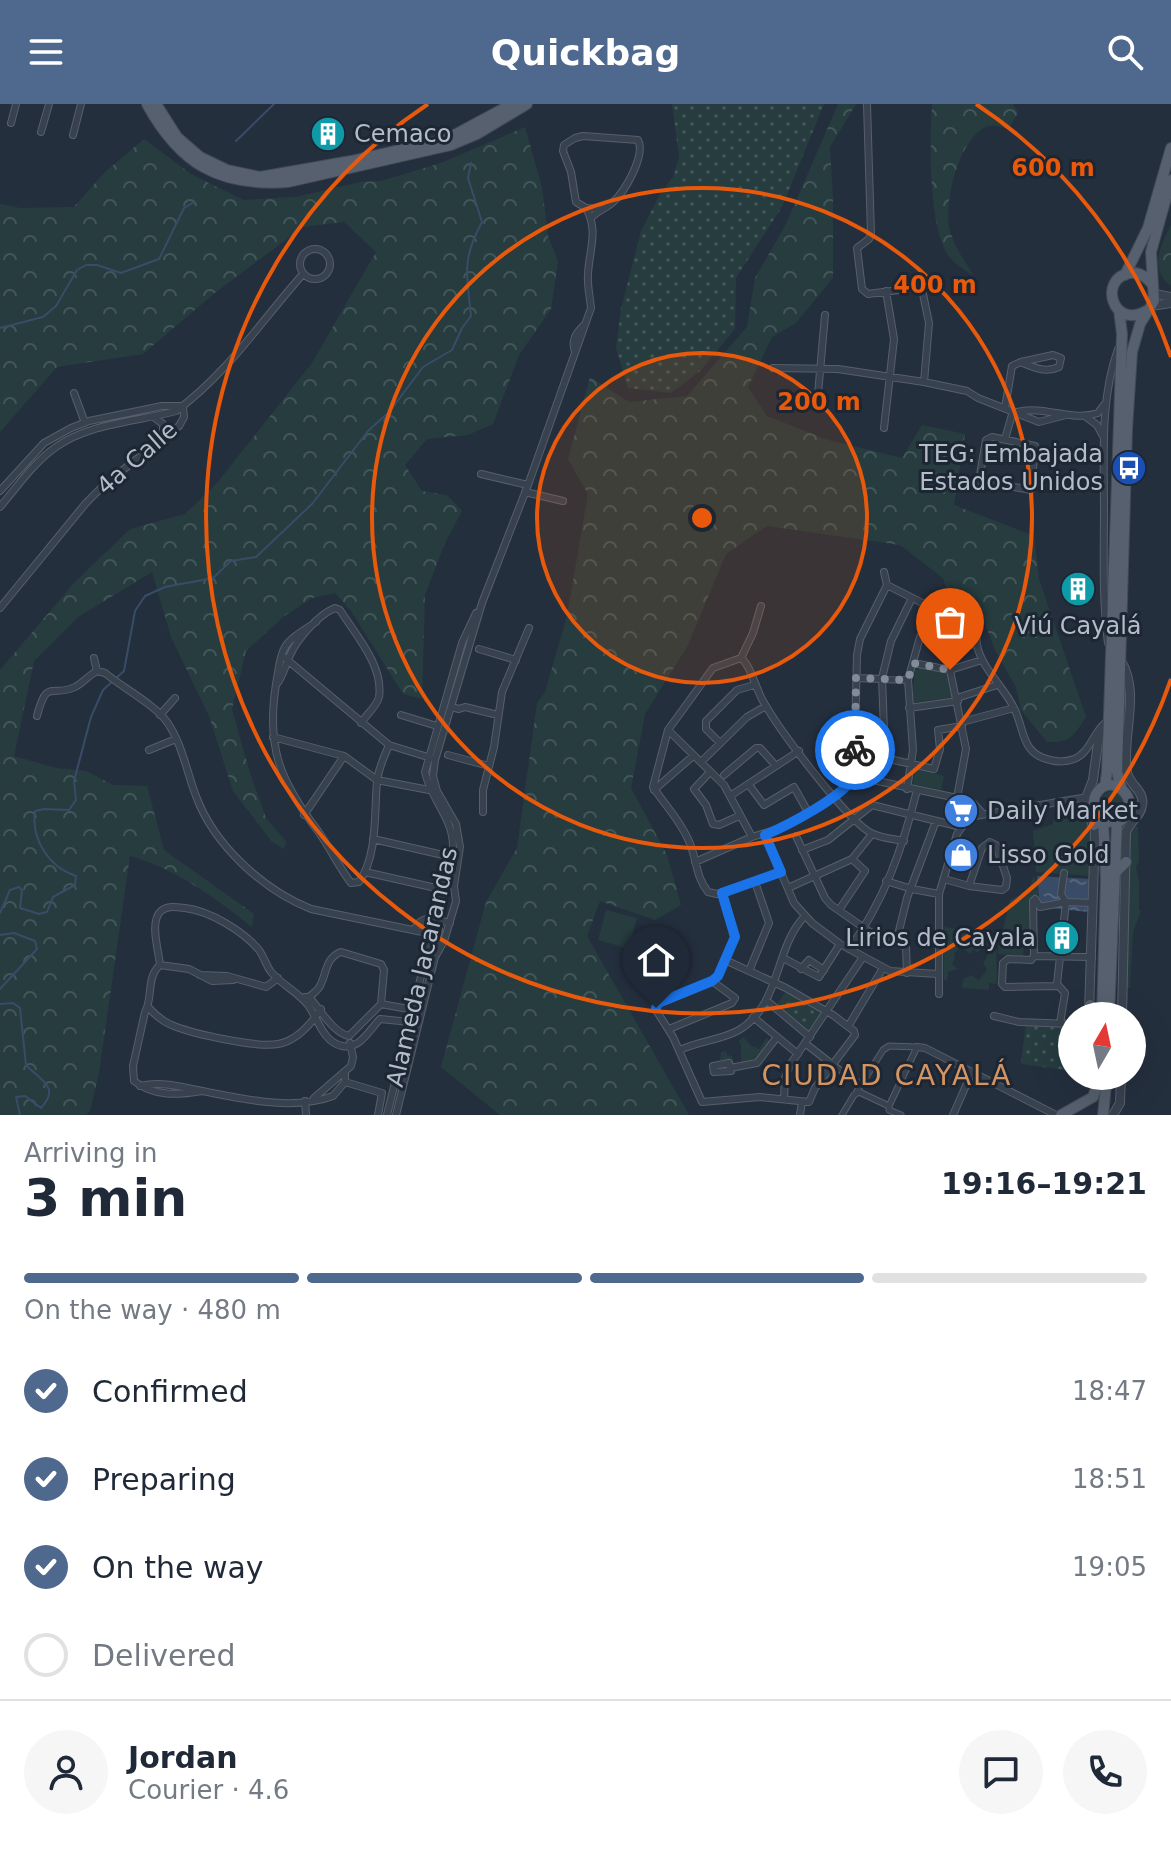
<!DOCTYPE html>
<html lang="en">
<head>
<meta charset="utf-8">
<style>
	body { margin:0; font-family:"DejaVu Sans",sans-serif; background:#f6f6f7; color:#1f2937; height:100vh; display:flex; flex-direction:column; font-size:30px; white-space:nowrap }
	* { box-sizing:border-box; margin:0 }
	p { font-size:26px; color:#747a83 }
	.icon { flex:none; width:44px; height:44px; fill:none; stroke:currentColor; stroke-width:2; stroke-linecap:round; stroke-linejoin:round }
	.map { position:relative; height:1011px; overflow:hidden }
	.drawer { display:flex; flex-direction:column; background:#fff; flex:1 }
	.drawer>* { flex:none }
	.needle { width:52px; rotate:9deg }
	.tools { position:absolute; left:1058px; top:898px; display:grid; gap:16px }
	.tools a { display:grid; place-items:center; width:88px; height:88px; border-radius:50%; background:#fff; box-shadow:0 8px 32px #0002; font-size:40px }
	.pin { position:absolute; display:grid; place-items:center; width:68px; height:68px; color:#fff; margin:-82px -34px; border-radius:50% 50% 50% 0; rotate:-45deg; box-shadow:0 0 8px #0007 }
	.pin .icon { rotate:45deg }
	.courier { position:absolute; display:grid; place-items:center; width:80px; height:80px; margin:-40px; border:6px solid #1a73e8; border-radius:50%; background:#fff; color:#222; box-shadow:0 2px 10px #0007 }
	.summary em { font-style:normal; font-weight:800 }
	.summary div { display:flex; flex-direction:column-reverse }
	.summary { display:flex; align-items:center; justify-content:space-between; height:136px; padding:0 24px }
	h1 { font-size:52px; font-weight:800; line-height:60px }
	.bar { display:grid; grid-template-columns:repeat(4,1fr); gap:12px 8px; align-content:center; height:96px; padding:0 24px }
	.bar i { height:10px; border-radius:6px; background:#e0e1e3 }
	.bar .selected { background:#4f688e }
	.bar p { grid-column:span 4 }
	.line { display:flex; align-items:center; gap:20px; padding:0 24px; border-top:2px solid #e0e1e3 }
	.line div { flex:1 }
	.round { display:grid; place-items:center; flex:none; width:84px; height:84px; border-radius:42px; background:#f6f6f7 }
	ol { padding:0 24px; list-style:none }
	li { display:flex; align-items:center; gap:24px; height:88px }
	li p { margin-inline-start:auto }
	li .icon { padding:8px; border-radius:50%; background:#4f688e; color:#fff; stroke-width:4 }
	li:last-child { color:#747a83 }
	li i { width:44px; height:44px; border:4px solid #e0e1e3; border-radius:50% }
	header { display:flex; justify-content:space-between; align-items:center; height:104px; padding:0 24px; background:#4f688e; color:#fff; font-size:36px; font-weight:800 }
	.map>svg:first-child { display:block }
</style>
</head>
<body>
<header><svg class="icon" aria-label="menu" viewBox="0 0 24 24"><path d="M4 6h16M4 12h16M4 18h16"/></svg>Quickbag<svg class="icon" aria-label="search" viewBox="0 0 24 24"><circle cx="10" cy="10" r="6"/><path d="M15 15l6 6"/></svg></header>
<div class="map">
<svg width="1171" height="1011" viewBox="0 0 1171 1011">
	<defs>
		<pattern id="forest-crowns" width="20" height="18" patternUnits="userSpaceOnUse" patternTransform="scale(2)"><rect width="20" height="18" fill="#263c3f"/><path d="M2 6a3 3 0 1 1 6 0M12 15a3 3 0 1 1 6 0" fill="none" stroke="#435659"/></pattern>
		<pattern id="park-dots" width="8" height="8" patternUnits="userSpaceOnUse" patternTransform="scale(2)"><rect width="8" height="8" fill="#263c3f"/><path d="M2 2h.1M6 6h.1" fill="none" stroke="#435659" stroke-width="1.8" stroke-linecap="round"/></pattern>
		<pattern id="water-ripples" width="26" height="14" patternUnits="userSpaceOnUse" patternTransform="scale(2)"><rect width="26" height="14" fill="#394c67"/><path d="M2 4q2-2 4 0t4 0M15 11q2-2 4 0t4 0" fill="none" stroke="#53647b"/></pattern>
	</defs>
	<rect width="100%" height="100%" fill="#242f3e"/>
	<!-- green -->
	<path fill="#263c3f" d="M921,564L947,569L954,593L912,599L915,566Z
		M915,663L944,672L941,686L913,680Z
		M1100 700a13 13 0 1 1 26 0a13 13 0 1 1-26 0Z
		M1074,707C1098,717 1090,750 1090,772L1036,768L1033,727L1053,720V716Z
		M1133,721L1138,723L1139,757L1136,763L1139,778V806L1141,807L1133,829L1130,884H1126L1130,728Z
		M1034,771L1039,790L1030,798L1029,831L1002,830L1010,796L1028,787Z
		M606,806L637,814L629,845L598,836Z
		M943,823L996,830L997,880L989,879V886L962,884L963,875L971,871L979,876L987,866L983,859L988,851L982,844L977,849L974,845L970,850L961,842L954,849L955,854L952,860L958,865L948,868L947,877L944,876Z
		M999,833L1024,834L1023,852L998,850Z
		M743,933L753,943L755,942L759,945L767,933L771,939L757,957L734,961L730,956H720L721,948L726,947L727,951L732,952L734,960L741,958V940L738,938Z"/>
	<!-- forest -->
	<path fill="url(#forest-crowns)" d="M838,0H856L830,43L833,97V174L796,219L772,233L748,283L767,312L828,336L902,354L922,321L965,330L954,401L1034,432L1039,475L1086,613C1073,632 1071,639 1047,638L1021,606L1016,583L995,546L980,506L951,499L943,474L900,441L767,422L726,450L688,541L645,610L631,684L667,751L681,801L655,816L600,797L587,832L689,1011H500L441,963L486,798L517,744L537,599L545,588L567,512L588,390L568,355L590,273L629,298L687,292L747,223L755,174L786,120Z
		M932,0H1013L1018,9L1008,25C1001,23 991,19 984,24C958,38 943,100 950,127C955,144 965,158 974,172C963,165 953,159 946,148C928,114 930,39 932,0Z
		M525,23L542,83L548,132L558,157L551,205L519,251L493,320L468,331L427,335L405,361L422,387L447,391L462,407L444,441L425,491L422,595L403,590L351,507L335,489L312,494L283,513L246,547L232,605L249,666L266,714L286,737L284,745L272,738L233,687L209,612L171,533L152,468L78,513L34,557L14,652L56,664L86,667L113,681L147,682L164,746L254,810L252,823C214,793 176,765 130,752L99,969L90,1007L86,1011H0V566L74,479L130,425L185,410L217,379L312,259L376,148L344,118L303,123L216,188L143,250L57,263L0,328V100L20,104L74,103L104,69L144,35L191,70L243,96L295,93L361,78L381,77L441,59Z
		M1171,121V182C1149,165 1160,143 1171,121Z"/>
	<!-- park -->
	<path fill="url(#park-dots)" d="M672,0H824L782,103L736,174L735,225L700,267L671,289L628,284L616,244L621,205L641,127L660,90L673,73L679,53Z
		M786,887L822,908L808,925L809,928L776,902Z
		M1026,919L1072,923V967L1021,960Z"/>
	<!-- water -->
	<path fill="url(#water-ripples)" d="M1037,772L1091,775L1089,808L1040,803Z"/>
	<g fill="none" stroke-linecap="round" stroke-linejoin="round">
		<!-- stream -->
		<path stroke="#394c67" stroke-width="2" d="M236,37L274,0
			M0,224L43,213L56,202L77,166L86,161H97L121,169L159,155L184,104L194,98
			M0,809L10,786L19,783L22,786L20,804L39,810L47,808L53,793L75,781L76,772C49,763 31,736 35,707L44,705L69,706L76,696L74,677L91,613L103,586L124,567L135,507L145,492L165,483L213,474L231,457L256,453L312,400L368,327L390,307L423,263L452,246L462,224L471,212C467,170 461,157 482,118L468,74L471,59
			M0,831L14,829L35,837L37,845L0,885
			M0,900L13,899L20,904L26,961C40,976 61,983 41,1004L25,992L16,993L20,1011"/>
		<!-- pedestrian casing -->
		<g stroke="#565f6c" stroke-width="7">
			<path id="pedestrian" d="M889,942L917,943L889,1002L857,987L883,946Z
				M833,961L861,980
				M889,1002V1006L901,1011
				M842,1011L854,991L859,988"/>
		</g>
		<!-- minor casing -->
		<g stroke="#565f6c" stroke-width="8">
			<path id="minor" d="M867,0L871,130L869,135L857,144L862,185L868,190L914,184L923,190L929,219L924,278
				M11,19L16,0
				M41,28L49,0
				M73,31L81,0
				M591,114C598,106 605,105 612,99C625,88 646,51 638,36L583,32L575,34L564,41L563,47L571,68L576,98L586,104L599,105
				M300 160a15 15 0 1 1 30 0a15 15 0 1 1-30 0Z
				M575,248C571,236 576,229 584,221
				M1053,251L1061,254L1059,263C1046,269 1034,264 1021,258Z
				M773,264L838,265L924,278L967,287L978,294L1039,318L1066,311
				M74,289L85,319
				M818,290L825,211
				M1005,304L1012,262L1021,258
				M1017,308C1045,301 1071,318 1098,309L1104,301
				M1085,312L1097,321L1103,332
				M155,314L163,320V333
				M884,324L894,235L886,187
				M992,333L1035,342L1031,386L979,377L986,336Z
				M1005,335L1013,307
				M481,370L528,381
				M0,387L44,339L71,324L89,317L162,302H183
				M525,388L563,397
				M0,403C17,383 34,358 56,343C90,319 136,318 176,307C226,271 262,216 303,170
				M887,481L934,505L976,517C977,525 976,534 977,541C982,565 1004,583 1014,604C1025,626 1021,650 1050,656C1058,658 1066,658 1074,655C1089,650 1093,629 1105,619
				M912,494L891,537L882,574L885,652L889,655L934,665L940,645L938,626L962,622
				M0,504L86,399L105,380L179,322L184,313L183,302
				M316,518C281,541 283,539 276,580C266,644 280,677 318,727C330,744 339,763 351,779L359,778C378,751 374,709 377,678C378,665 384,653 389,641
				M920,533L977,541
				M1108,539C1102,494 1104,449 1104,404C1104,351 1100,295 1118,245
				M479,545L516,556
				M94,554L97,567
				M285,554L389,641L431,654
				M741,554L713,564L668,626L653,683C665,701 679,715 688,735C697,753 695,772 708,788L717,790L781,768
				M741,554C750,560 756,585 763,597C778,624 848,719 873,730C882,734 894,735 904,737
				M741,554L753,529L761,502
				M913,559L950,566L982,556
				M950,566L966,645L957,694
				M856,574L908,576
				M276,581C284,571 285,562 290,551C298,534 318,511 335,504L340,506C355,530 384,562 379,593C377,602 366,611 361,619
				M957,594L997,581
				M451,603L459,605L465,603L498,611
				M909,604L958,597
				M160,611L175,594
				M401,611L437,622
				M37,612C47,573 52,594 75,583C83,579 89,571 97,567L105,569C123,584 154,600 167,618C182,639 187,669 196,692C214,741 263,786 311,805L432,830
				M962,618L1014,604
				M668,626L724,681L752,733
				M273,633L344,652L377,676L429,686
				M720,639L706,625V617L737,586L754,581
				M149,646L176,635
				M448,651L489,662
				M701,658L747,613L766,602
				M710,668L694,685L706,701L713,720L719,721L739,712
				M724,671L756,644H760L776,662
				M854,672L957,694L973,699L983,710
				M749,681L764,701L794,683L808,708
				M907,685L913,646L908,576L920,533L934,505
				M654,686L693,652
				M730,692L799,647
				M1065,697L1087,707
				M483,708V686L494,643L502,588L529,524
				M304,711L344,652
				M765,731L794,799L812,819L840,840L890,867L938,870
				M796,732L825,794L831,801L870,828L906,843L907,869
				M373,735L443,751
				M990,738L996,741L1007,774L1006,783L1002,786L969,782L982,744Z
				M802,746L828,736L872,701L961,723
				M952,748L977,756
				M695,758L752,733L778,725L822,701L845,683L854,672L857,551L860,535L887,481L884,468
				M365,768L436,784
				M944,775L969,782
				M886,777L912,785L939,790
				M788,784L852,755L872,730
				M722,789L735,833L718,872L712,877L658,899L656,906L673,933L702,998L760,993L809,998L815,984L855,931L854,927L833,911L786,884L725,856
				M839,806L865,767L852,755
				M414,826C423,809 434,815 450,819
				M896,839L907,794L936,717
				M849,845C884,798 903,743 917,686
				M435,851L439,825L436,816
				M1034,852L1033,797L1035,795L1040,803L1066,798L1061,790L1064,769
				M783,854L819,873L840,840
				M160,861L189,865L212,877L233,876
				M801,865L809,856L824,866
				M749,867L769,819L755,778
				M200,871L227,872L266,883L278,874
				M1057,882L1005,883L1002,880L1003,859L1008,855L1031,856L1034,852L1092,853
				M939,890V790L957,730L967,716L975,712L1088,693
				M305,893H309C320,905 333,929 349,932
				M304,896C310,892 316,889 320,882C327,869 325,854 341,848L381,860L384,866L381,900L349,932
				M766,896L810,933
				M381,900L414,906
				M149,904C156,912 163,918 174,922C194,930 257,944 278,940C296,937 311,920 321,905
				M994,912L1019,918L1072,920
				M753,913L798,950
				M1060,919L1065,889L1057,880L1066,798L1093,799
				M849,921L883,864
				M669,925L732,899L735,894L712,877
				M806,940L833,961
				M917,943L925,944L1056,1011
				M680,946C698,937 722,936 739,926C781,901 774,845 804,813
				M730,964L731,967L714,968L713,962L729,959L730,964L757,959L777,933
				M345,978L382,989L378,1011
				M140,982C163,977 181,983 202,987C243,995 293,1007 333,992L345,978V969
				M202,987C178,991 154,993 134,977L133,962L145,908C153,895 146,873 160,861C159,848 149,817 161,807C168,801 177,803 185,804C210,807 243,827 259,846C264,853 266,861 271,868C282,881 298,888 308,901C318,915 323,938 342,942C360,946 370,925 380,915L410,918
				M314,994L351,962L353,953L350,939
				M784,995L785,974L790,961L863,853
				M305,997L306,1011
				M387,1011L453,742C453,714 431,696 425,668L462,539L476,509
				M396,1011L435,853L444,837L456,797L454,782L460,743L456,720L437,687L433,672L435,656L482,499L528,381L591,204C590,193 587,181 588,170C589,147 599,127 586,104
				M800,1011L802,998
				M953,1011L972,968"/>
		</g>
		<!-- tertiary casing -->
		<g stroke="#565f6c" stroke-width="10">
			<path id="tertiary" d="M1155,190L1171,193
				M1151,202L1171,199
				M1121,557C1141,590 1121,632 1127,668C1129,681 1145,687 1142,701C1141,712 1130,717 1126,728L1122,912
				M1089,907L1095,727L1084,699L1093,676L1099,631L1108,617
				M1113,1011L1120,999L1121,972"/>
		</g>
		<!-- primary casing -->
		<g stroke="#414a57" stroke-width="12">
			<path id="primary" d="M147,0C180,60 219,83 288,78L451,41L477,30L527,0
				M156,0L177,33L200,53L227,66L260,73L351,57L447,35L512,0
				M1125,171L1148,124L1171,44
				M1146,207C1112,226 1098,174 1130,169C1140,168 1146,173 1152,180
				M1105,682L1107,668L1122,230L1119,206
				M1121,683L1117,668L1127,325L1132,248L1140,220L1154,197L1151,148L1171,76
				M1094,721C1095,711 1091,698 1096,690C1108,671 1130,685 1130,703L1122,716L1108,718L1095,708
				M1114,770L1126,758
				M1090,901L1093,912
				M1102,912L1106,775L1103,716
				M1109,912L1117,718
				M1061,1011L1093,993L1100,972
				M1103,1011L1107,972"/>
		</g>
		<!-- pedestrian -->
		<use href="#pedestrian" stroke="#38414e" stroke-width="5"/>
		<!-- minor -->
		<use href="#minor" stroke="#38414e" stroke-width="6"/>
		<!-- tertiary -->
		<use href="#tertiary" stroke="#38414e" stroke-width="8"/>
		<!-- primary -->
		<use href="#primary" stroke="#56606e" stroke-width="10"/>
	</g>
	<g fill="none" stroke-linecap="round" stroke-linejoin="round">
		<!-- done -->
		<path stroke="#828b98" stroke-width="8" stroke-dasharray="0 14.4" d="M855,646L856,574L908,576L913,559L950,566"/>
		<!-- route -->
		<path stroke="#1a73e8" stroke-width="10" d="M656,904L658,899L712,877L718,872L735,833L722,789L781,768L765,731C784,723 848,691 854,671C857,664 855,653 855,646"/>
	</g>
	<!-- distance rings -->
	<circle cx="702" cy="414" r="165" fill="#e8590c" fill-opacity=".12"/>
	<g fill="none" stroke="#e8590c" stroke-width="4">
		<circle cx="702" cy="414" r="165"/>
		<circle cx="702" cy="414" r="330"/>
		<path d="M1171 575A496 496 0 1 1 428 0M976 0A496 496 0 0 1 1171 253"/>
	</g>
	<!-- icons -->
	<defs>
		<g id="building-disc" transform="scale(1.8)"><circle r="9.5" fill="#0f9aa8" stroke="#1d2633"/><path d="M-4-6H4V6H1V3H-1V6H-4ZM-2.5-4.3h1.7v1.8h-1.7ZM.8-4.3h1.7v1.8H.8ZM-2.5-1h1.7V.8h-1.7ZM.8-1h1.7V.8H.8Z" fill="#fff"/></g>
		<g id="bus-disc" transform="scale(1.8)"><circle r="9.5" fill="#1a4fb4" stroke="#1d2633"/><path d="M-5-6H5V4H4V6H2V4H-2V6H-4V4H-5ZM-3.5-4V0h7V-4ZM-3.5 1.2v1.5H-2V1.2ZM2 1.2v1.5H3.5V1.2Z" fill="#fff"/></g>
		<g id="supermarket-disc" transform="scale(1.8)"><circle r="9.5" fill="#3f7fe0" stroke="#1d2633"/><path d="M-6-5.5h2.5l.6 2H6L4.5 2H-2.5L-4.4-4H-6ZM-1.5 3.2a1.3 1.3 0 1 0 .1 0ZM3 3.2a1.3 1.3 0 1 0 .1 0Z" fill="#fff"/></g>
		<g id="shop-disc" transform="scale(1.8)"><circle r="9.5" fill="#3f7fe0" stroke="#1d2633"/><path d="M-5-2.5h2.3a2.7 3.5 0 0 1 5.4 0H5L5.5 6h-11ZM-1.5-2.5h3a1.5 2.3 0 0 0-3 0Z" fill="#fff"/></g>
	</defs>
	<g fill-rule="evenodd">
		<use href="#building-disc" x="328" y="30"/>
		<use href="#bus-disc" x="1129" y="364"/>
		<use href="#building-disc" x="1078" y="485"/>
		<use href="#supermarket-disc" x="961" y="707"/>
		<use href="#shop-disc" x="961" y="751"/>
		<use href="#building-disc" x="1062" y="834"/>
	</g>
	<g text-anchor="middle" stroke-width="6" stroke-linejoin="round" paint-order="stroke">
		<!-- poi labels -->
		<g font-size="24" fill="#b4bcc9" stroke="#1d2633" text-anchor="start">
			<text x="354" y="38">Cemaco</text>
			<text x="1103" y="358" text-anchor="end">TEG: Embajada<tspan x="1103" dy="28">Estados Unidos</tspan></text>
			<text x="1078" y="530" text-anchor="middle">Viú Cayalá</text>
			<text x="987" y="715">Daily Market</text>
			<text x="987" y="759">Lisso Gold</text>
			<text x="1036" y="842" text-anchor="end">Lirios de Cayala</text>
		</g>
		<!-- street labels -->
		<g font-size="24" fill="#b4bcc9" stroke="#1d2633">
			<text transform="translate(137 354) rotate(-41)" y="8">4a Calle</text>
			<text transform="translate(422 863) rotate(-77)" y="8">Alameda Jacarandas</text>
		</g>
		<!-- quarter labels -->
		<g font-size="28" letter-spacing="2" fill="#d59563" stroke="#1d2633">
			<text x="887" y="981">CIUDAD CAYALÁ</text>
		</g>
	</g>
	<circle cx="702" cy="414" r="12" fill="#e8590c" stroke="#1d2633" stroke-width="4"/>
	<g font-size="24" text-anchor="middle" font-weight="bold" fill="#e8590c" stroke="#1d2633" stroke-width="6" stroke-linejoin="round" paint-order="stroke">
		<text x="1053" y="72">600 m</text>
		<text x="935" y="189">400 m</text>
		<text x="819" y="306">200 m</text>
	</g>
</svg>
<div class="tools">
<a><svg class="needle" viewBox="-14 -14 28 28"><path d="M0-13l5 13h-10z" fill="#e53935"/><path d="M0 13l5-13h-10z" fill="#747a83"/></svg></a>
</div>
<div class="pin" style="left:950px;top:566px;background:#ea580c"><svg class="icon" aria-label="bag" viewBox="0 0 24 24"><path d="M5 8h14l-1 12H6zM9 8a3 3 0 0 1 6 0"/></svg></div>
<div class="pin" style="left:656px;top:904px;background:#1f2937"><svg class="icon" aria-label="home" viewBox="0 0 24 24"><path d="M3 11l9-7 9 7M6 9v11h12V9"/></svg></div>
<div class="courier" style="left:855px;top:646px"><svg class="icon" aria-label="bike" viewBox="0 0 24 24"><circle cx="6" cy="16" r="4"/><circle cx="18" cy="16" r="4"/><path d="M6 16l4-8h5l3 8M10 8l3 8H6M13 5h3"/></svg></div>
</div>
<section class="drawer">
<div class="summary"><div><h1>3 min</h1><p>Arriving in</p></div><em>19:16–19:21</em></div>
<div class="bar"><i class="selected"></i><i class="selected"></i><i class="selected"></i><i></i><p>On the way · 480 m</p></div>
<ol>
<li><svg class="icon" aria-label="check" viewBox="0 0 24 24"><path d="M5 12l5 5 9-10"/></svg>Confirmed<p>18:47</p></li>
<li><svg class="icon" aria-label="check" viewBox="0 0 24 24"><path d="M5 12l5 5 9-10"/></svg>Preparing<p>18:51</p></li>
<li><svg class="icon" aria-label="check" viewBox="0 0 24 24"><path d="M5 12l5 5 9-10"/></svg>On the way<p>19:05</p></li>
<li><i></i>Delivered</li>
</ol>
<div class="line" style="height:144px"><a class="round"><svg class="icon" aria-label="person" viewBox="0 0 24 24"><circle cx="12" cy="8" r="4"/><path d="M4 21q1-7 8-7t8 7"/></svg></a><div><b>Jordan</b><p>Courier · 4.6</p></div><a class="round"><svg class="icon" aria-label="chat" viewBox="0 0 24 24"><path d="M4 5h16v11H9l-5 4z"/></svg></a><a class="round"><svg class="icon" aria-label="phone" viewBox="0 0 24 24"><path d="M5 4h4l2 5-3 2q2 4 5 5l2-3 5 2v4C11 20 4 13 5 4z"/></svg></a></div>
</section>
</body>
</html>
